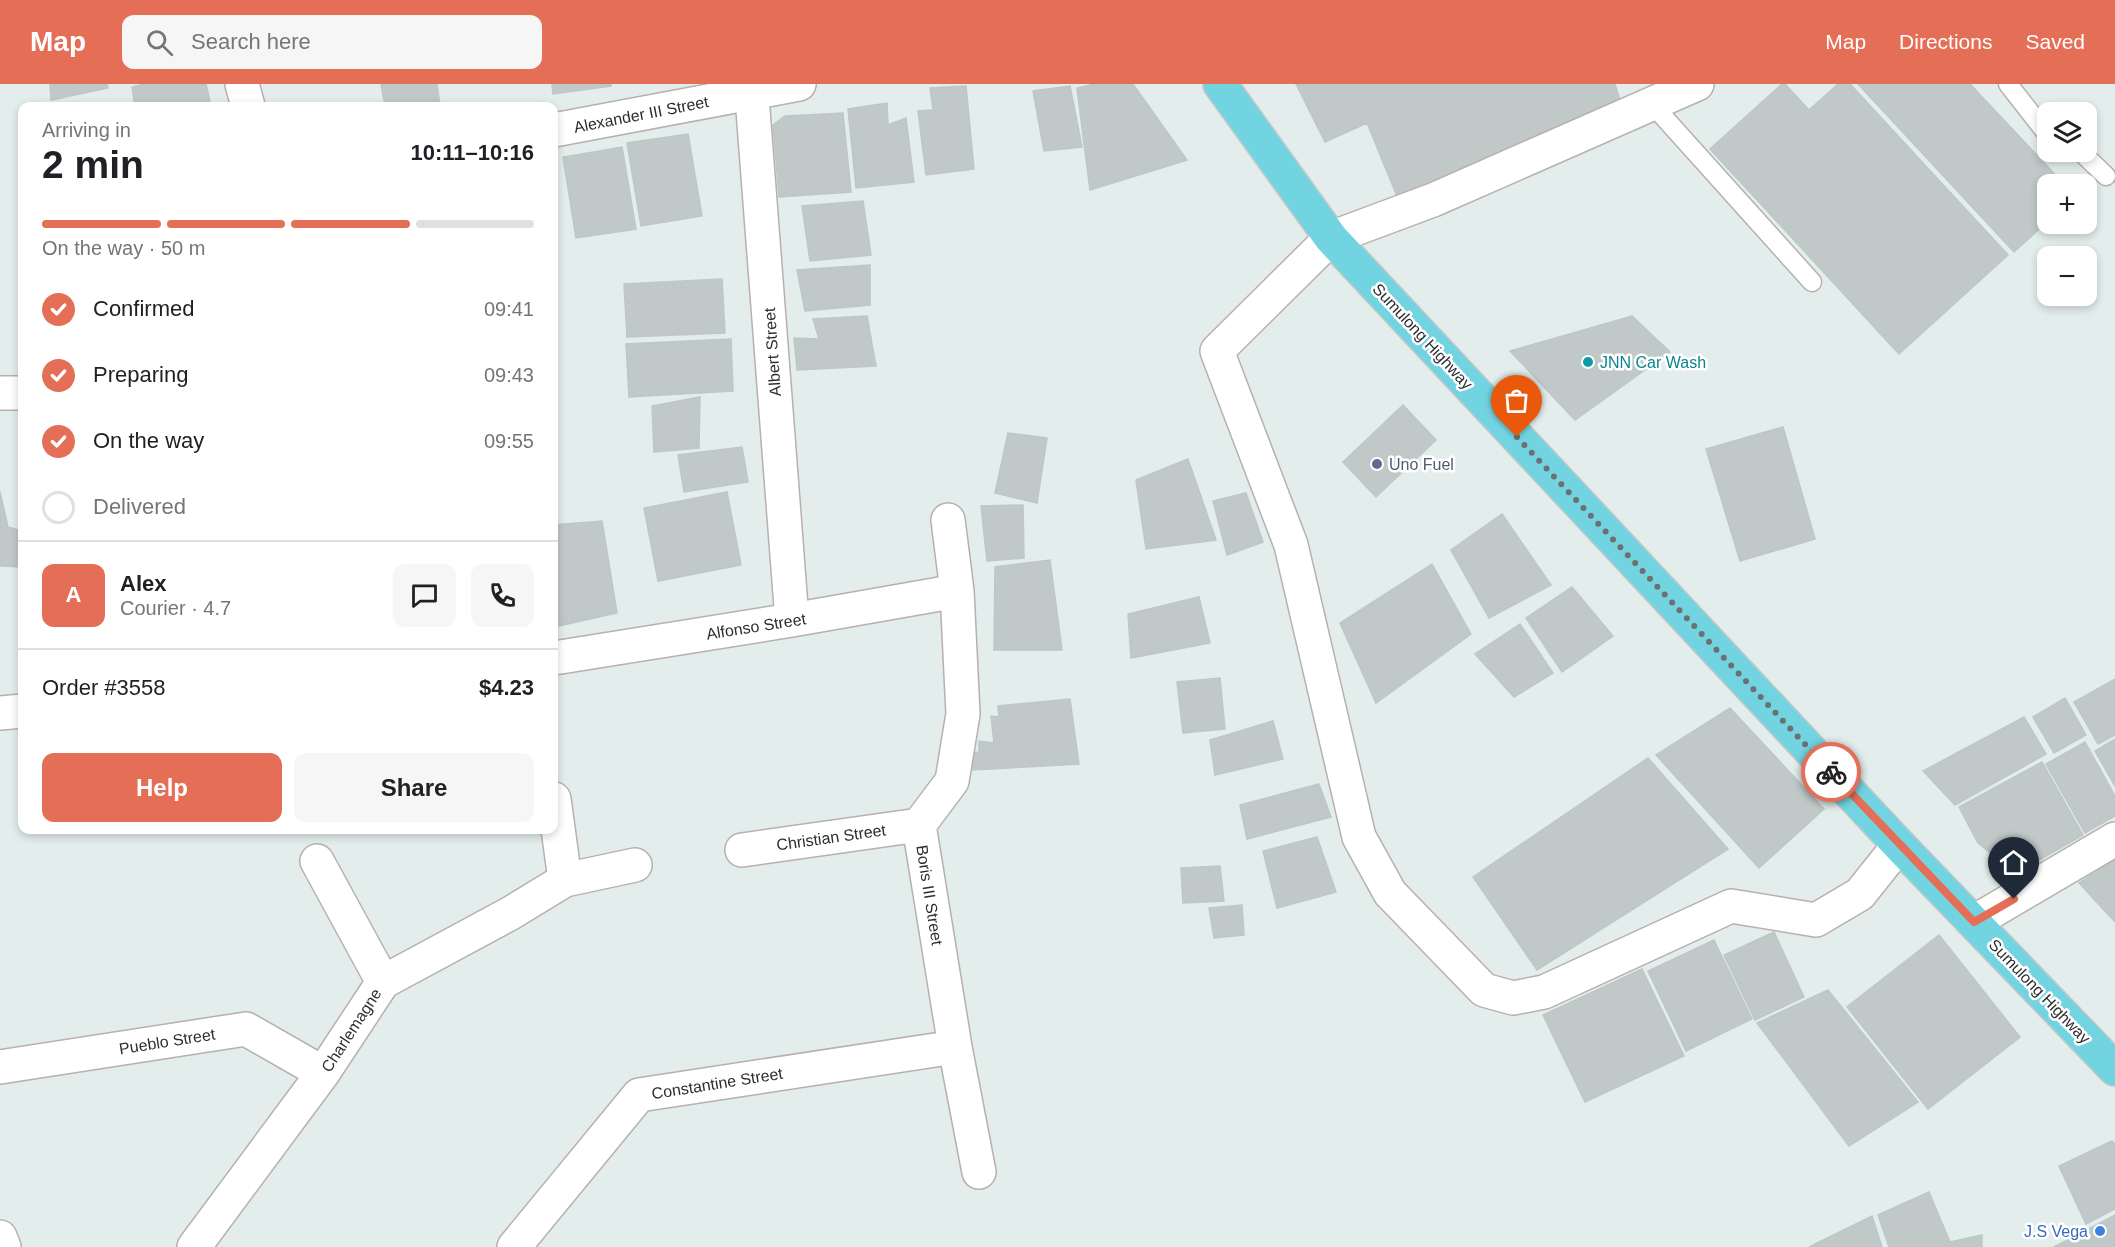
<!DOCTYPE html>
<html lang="en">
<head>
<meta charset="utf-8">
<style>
	body { margin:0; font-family:Arial,sans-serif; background:#f6f6f6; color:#202124; height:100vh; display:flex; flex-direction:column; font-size:22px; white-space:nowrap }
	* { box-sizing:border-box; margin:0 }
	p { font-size:20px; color:#757577 }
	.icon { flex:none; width:33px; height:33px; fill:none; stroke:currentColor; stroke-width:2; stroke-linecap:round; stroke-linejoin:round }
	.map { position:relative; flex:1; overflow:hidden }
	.drawer { position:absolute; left:18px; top:18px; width:540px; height:732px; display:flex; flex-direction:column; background:#fff; border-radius:12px; box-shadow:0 3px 9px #0003 }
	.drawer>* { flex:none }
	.controls { position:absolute; left:2037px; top:18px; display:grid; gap:12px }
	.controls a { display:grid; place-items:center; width:60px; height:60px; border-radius:12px; background:#fff; box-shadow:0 3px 9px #0003; font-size:30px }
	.pin { position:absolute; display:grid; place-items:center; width:51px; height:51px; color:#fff; margin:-62px -26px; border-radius:50% 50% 50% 0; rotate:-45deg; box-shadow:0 0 6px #0007 }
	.pin .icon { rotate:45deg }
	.courier { position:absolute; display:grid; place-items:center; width:60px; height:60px; margin:-30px; border:4px solid #e56e57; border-radius:50%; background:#fff; color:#222; box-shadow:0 2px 8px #0007 }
	.headline em { font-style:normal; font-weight:600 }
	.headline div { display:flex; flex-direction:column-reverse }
	.headline { display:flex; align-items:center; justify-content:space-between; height:102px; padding:0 24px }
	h1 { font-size:39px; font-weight:600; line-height:45px }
	.bar { display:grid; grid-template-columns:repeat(4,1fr); gap:9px 6px; align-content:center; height:72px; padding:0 24px }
	.bar i { height:8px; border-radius:4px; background:#e0e0e0 }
	.bar .selected { background:#e56e57 }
	.bar p { grid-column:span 4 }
	.line { display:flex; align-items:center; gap:15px; padding:0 24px; border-top:2px solid #e0e0e0 }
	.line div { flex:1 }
	.round { display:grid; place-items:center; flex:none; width:63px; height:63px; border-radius:12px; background:#f6f6f6 }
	ol { padding:0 24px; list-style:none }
	li { display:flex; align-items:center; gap:18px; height:66px }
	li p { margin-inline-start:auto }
	li .icon { padding:6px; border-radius:50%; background:#e56e57; color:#fff; stroke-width:4 }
	li:last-child { color:#757577 }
	li i { width:33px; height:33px; border:3px solid #e0e0e0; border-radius:50% }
	.button { display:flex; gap:12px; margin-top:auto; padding:12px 24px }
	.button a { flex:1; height:69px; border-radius:12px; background:#e56e57; color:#fff; font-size:24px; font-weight:600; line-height:69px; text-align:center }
	.button a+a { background:#f6f6f6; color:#202124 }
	header { display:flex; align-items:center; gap:36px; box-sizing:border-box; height:84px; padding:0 30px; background:#e56e57; color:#fff }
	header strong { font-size:28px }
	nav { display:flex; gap:33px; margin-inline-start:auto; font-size:21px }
	.search { width:420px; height:54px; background:#f6f6f6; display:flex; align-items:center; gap:15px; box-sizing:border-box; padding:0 21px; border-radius:12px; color:#757577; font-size:22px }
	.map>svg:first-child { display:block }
</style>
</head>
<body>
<header>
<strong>Map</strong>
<div class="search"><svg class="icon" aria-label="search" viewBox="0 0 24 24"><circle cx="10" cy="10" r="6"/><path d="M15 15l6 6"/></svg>Search here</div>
<nav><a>Map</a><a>Directions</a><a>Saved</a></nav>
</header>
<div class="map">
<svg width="2115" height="1163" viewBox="0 0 2115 1163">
	<rect width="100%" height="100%" fill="#e2edec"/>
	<!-- building -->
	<path fill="#c0c9c8" stroke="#bbc8c8" stroke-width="1.5" d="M50,0H107L108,4L51,16Z
		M144,0H206L211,22H135L132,3Z
		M381,0H437L440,22H385Z
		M552,0H611V2L553,10Z
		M1095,0H1133L1187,76L1090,106L1077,4Z
		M1296,0H1615L1622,22L1399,117L1367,39L1325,58Z
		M1782,0H1785L1809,26L1838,0H1850L2008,171L1899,270L1710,65Z
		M1858,0H1970L2064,100H2048V137L2014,168Z
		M966,2L974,85L926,91L918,27L933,26L930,4Z
		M1070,2L1082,63L1044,67L1033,7Z
		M887,19L888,41L906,34L914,98L856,104L848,25Z
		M843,29L851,108L779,113L773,41L785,32Z
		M688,50L702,132L641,142L627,59Z
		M622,63L636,145L576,154L563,73Z
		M863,117L871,171L810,177L802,122Z
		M870,181V221L805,227L797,186Z
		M722,195L725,249L627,253L624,200Z
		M20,219H22V284Z
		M867,232L876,282L797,286L794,254L819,255L813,235Z
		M1632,232L1670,268L1575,336L1510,267Z
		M731,255L733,307L629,313L626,260Z
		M700,313L699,364L654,368L652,322Z
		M1403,321L1436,356L1376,413L1343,378Z
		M1783,343L1815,455L1740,477L1706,365Z
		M1008,349L1047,354L1037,419L995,409Z
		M742,363L748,398L684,408L678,371Z
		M1188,375L1216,456L1146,465L1136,396Z
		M0,408L8,443L22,447V483L0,482Z
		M727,408L741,481L658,497L644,424Z
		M1246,409L1263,458L1227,471L1213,417Z
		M1023,421L1024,474L987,477L981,422Z
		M1502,430L1551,501L1489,534L1451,466Z
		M602,437L617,529L554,543V441Z
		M1050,476L1062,566H994L995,483Z
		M1432,480L1471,550L1376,619L1340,539Z
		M1572,503L1613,552L1562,588L1526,534Z
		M1199,513L1210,559L1131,574L1128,530Z
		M1520,540L1553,589L1514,613L1475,570Z
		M1220,594L1225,645L1183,649L1177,598Z
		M2115,595V651L2098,660L2074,618Z
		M2065,614L2086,651L2054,669L2033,633Z
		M1070,615L1079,680L971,686V669L979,668V657L994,659L991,632L999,633L998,622Z
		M1730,624L1824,725L1759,784L1656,671Z
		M2024,633L2046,670L1955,721L1923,687Z
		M1273,637L1283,675L1215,691L1210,656Z
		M2115,655V702L2095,667Z
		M2085,658L2115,712V732L2085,749L2046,680Z
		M1648,674L1728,765L1537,886L1473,793Z
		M2042,678L2083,751L2025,784L2010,782L1994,772L1978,759L1959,723Z
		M1319,700L1331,733L1247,755L1240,721Z
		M1317,753L1336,808L1277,824L1263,767Z
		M2115,776V838L2079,799Z
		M1220,782L1224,817L1183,819L1181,784Z
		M1242,821L1244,851L1214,854L1209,824Z
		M1774,848L1804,913L1755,936L1724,871Z
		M1939,851L2020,953L1928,1025L1847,923Z
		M1714,856L1752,935L1686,967L1648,887Z
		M1642,885L1684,972L1585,1018L1543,931Z
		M1828,906L1918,1018L1849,1062L1757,939Z
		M2112,1057L2115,1060V1125L2086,1140L2059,1082Z
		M1929,1108L1950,1158L1982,1151V1163H1889L1878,1131Z
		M2115,1131V1163H2054Z
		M1872,1132L1882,1163H1809Z"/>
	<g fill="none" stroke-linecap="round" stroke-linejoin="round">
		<!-- lane casing -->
		<g stroke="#b8b0ae" stroke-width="21">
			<path id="lane" d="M2008,0L2044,46L2048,48
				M1652,20L1812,198
				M2081,68L2106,92"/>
		</g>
		<!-- street casing -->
		<g stroke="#b8b0ae" stroke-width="36">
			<path id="street" d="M242,0L248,22
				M751,0L792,536
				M1697,0L1433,116L1331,154L1217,267L1291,461L1359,753L1390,809L1484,906L1513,914L1544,908L1731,822L1816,836L1860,810L1899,761
				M554,46L799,0
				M0,309H22
				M948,436L957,507L963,630L952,697L919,741L955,963L979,1088
				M554,574L792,536L957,507
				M0,629L22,627
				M554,715L565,796
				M742,766L919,741
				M317,777L383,898
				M1974,838L2115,755
				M0,983L246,945L323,989
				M0,1153L4,1163
				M194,1163L323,989L383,898L511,829L565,796L635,781
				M514,1163L639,1011L955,963"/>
		</g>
		<!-- primary casing -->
		<g stroke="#c8c8c8" stroke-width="36">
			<path id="primary" d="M1220,0L1331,154L1899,761L2115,985"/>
		</g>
		<!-- lane -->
		<use href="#lane" stroke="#fff" stroke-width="18"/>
		<!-- street -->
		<use href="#street" stroke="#fff" stroke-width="33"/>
		<!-- primary -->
		<use href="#primary" stroke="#73d4e1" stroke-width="33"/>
	</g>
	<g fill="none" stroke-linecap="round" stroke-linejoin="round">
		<!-- done -->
		<path stroke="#6c7070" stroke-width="6" stroke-dasharray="0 10.8" d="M1517,353L1831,688"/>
		<!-- route -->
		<path stroke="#e56e57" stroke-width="8" d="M1831,688L1974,838L2014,815"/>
	</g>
	<!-- markers -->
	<circle fill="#0f9aa8" stroke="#fff" stroke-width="2" cx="1588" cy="278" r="6"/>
	<circle fill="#5c6f8a" stroke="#fff" stroke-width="2" cx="1377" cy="380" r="6"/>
	<circle fill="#3f7fe0" stroke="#fff" stroke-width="2" cx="2100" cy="1147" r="6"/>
	<g text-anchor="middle" stroke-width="5" stroke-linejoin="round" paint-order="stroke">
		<!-- street labels -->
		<g font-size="16" fill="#2d2d2d" stroke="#fff">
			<text transform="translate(641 30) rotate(-11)" y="6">Alexander III Street</text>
			<text transform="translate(1423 252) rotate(47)" y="6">Sumulong Highway</text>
			<text transform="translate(772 268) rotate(-94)" y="6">Albert Street</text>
			<text transform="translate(756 542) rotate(-9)" y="6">Alfonso Street</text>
			<text transform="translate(831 753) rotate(-8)" y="6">Christian Street</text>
			<text transform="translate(930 811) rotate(81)" y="6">Boris III Street</text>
			<text transform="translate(2040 907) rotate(46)" y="6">Sumulong Highway</text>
			<text transform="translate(351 946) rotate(-57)" y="6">Charlemagne</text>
			<text transform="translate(167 957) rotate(-9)" y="6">Pueblo Street</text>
			<text transform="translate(717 999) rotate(-9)" y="6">Constantine Street</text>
		</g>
		<!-- culture labels -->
		<g font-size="16" fill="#0d838f" stroke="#fff" text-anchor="start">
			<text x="1600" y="284">JNN Car Wash</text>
		</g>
		<!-- service labels -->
		<g font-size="16" fill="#4e5e75" stroke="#fff" text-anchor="start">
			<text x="1389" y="386">Uno Fuel</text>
		</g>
		<!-- shop labels -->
		<g font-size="16" fill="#366cbe" stroke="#fff" text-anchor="end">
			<text x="2088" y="1153">J.S Vega</text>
		</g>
	</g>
</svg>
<div class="controls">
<a><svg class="icon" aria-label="layers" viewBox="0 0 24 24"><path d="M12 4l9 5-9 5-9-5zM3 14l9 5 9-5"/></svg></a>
<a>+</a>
<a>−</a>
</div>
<div class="pin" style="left:1517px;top:353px;background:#ea580c"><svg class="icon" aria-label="bag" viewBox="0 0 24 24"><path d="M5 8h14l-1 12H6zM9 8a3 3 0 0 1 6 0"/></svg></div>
<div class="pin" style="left:2014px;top:815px;background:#1f2937"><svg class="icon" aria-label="home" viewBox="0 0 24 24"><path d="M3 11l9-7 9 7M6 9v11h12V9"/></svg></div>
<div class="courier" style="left:1831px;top:688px"><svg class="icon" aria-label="bike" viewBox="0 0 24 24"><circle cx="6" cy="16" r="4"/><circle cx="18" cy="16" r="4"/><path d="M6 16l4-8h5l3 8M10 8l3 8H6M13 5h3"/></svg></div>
<section class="drawer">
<div class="headline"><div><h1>2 min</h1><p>Arriving in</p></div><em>10:11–10:16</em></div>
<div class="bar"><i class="selected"></i><i class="selected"></i><i class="selected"></i><i></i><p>On the way · 50 m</p></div>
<ol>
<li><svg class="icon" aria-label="check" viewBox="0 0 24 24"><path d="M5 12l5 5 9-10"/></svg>Confirmed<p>09:41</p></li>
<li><svg class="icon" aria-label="check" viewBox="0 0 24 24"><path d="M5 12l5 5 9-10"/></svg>Preparing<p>09:43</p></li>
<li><svg class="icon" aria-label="check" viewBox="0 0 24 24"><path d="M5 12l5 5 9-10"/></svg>On the way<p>09:55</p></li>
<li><i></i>Delivered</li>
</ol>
<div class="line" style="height:108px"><b class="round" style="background:#e56e57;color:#fff">A</b><div><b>Alex</b><p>Courier · 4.7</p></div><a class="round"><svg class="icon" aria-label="chat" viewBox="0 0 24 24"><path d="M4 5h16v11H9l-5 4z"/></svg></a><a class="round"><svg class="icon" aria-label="phone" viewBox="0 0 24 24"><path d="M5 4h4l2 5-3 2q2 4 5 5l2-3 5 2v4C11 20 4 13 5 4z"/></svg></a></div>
<div class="line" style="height:78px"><div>Order #3558</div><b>$4.23</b></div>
<div class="button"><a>Help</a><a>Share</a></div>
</section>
</div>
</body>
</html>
